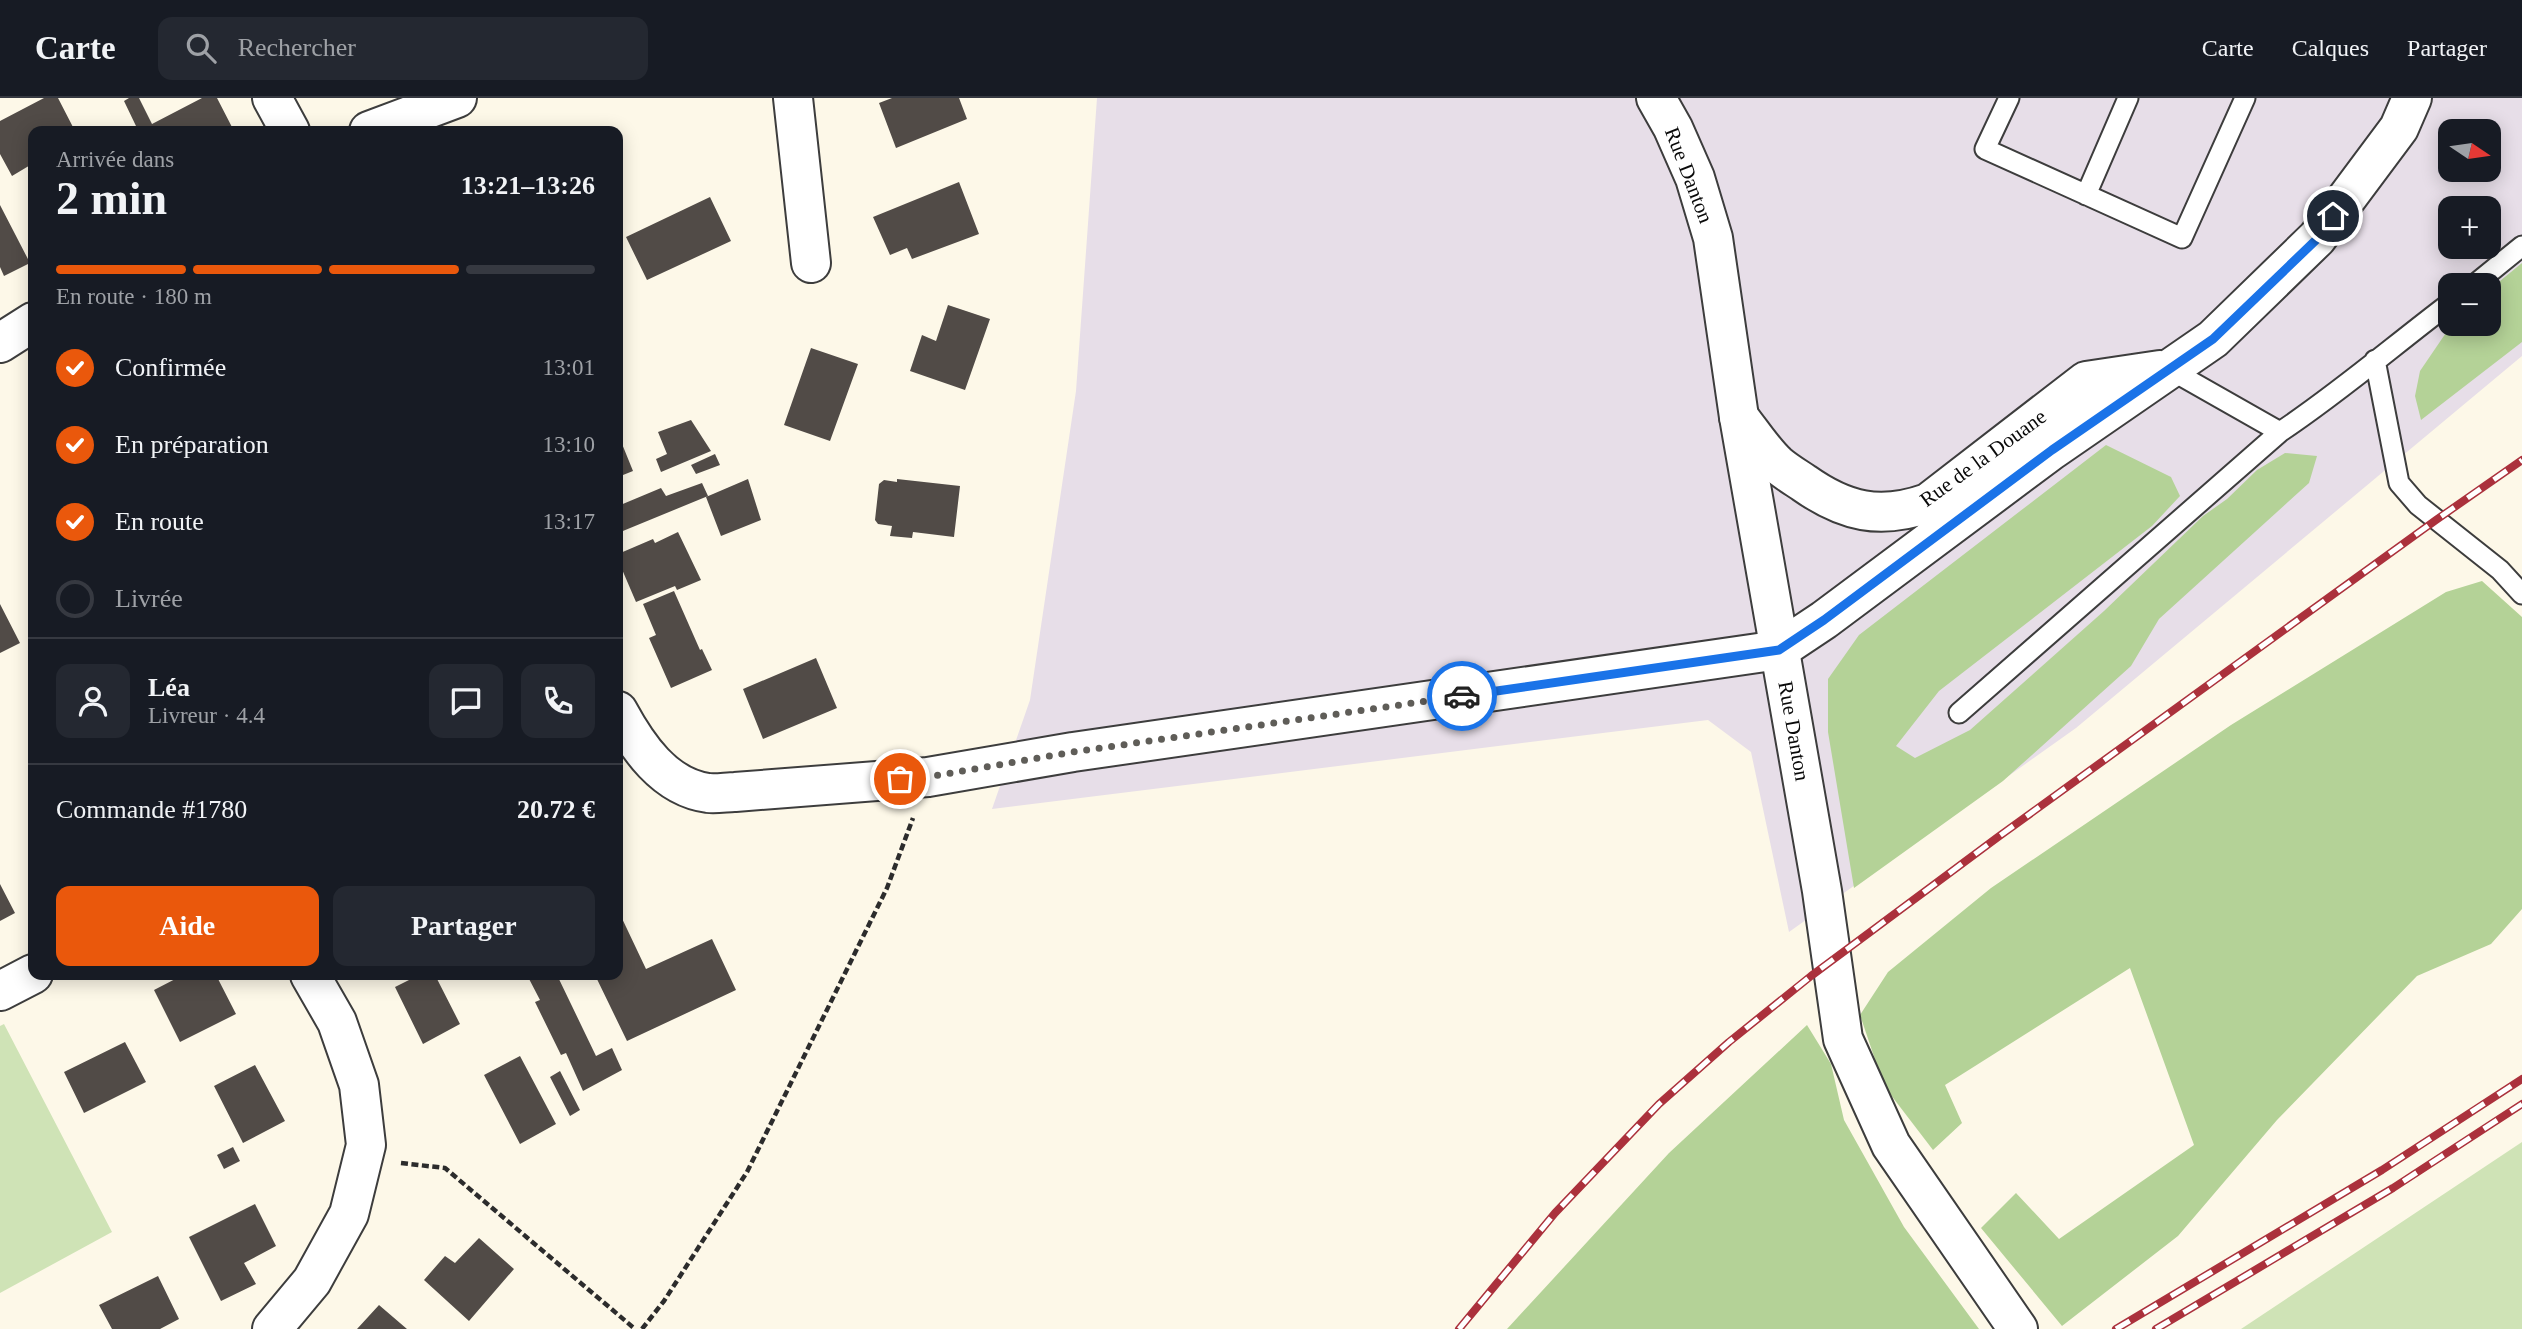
<!DOCTYPE html>
<html lang="fr">
<head>
<meta charset="utf-8">
<style>
	body { margin:0; font-family:Georgia,serif; background:#242831; color:#f1f3f6; height:100vh; display:flex; flex-direction:column; font-size:26px; white-space:nowrap }
	* { box-sizing:border-box; margin:0 }
	p { font-size:23px; color:#9ea1a6 }
	.icon { flex:none; width:38px; height:38px; fill:none; stroke:currentColor; stroke-width:2; stroke-linecap:round; stroke-linejoin:round }
	.map { position:relative; flex:1; overflow:hidden }
	.details { position:absolute; left:28px; top:28px; width:595px; height:854px; display:flex; flex-direction:column; background:#171b24; border-radius:14px; box-shadow:0 4px 18px #0003 }
	.details>* { flex:none }
	.needle { width:46px; rotate:103deg }
	.controls { position:absolute; left:2438px; top:21px; display:grid; gap:14px }
	.controls a { display:grid; place-items:center; width:63px; height:63px; border-radius:14px; background:#171b24; box-shadow:0 4px 18px #0003; font-size:35px }
	.pin { position:absolute; display:grid; place-items:center; width:60px; height:60px; color:#fff; margin:-30px; border:4px solid #fff; border-radius:50%; box-shadow:0 2px 7px #0007 }
	.courier { position:absolute; display:grid; place-items:center; width:70px; height:70px; margin:-35px; border:5px solid #1a73e8; border-radius:50%; background:#fff; color:#222; box-shadow:0 2px 9px #0007 }
	.summary em { font-style:normal; font-weight:800 }
	.summary div { display:flex; flex-direction:column-reverse }
	.summary { display:flex; align-items:center; justify-content:space-between; height:119px; padding:0 28px }
	h1 { font-size:46px; font-weight:800; line-height:52px }
	.bar { display:grid; grid-template-columns:repeat(4,1fr); gap:10px 7px; align-content:center; height:84px; padding:0 28px }
	.bar i { height:9px; border-radius:5px; background:#363941 }
	.bar .current { background:#ea580c }
	.bar p { grid-column:span 4 }
	.line { display:flex; align-items:center; gap:18px; padding:0 28px; border-top:2px solid #363941 }
	.line div { flex:1 }
	.round { display:grid; place-items:center; flex:none; width:74px; height:74px; border-radius:14px; background:#242831 }
	ol { padding:0 28px; list-style:none }
	li { display:flex; align-items:center; gap:21px; height:77px }
	li p { margin-inline-start:auto }
	li .icon { padding:7px; border-radius:50%; background:#ea580c; color:#fff; stroke-width:4 }
	li:last-child { color:#9ea1a6 }
	li i { width:38px; height:38px; border:4px solid #363941; border-radius:50% }
	.cta { display:flex; gap:14px; margin-top:auto; padding:14px 28px }
	.cta a { flex:1; height:80px; border-radius:14px; background:#ea580c; color:#fff; font-size:28px; font-weight:800; line-height:80px; text-align:center }
	.cta a+a { background:#242831; color:#f1f3f6 }
	header { display:flex; align-items:center; gap:42px; box-sizing:border-box; height:98px; padding:0 35px; background:#171b24; border-bottom:2px solid #363941 }
	header strong { font-size:33px }
	nav { display:flex; gap:38px; margin-inline-start:auto; font-size:24px }
	.search { width:490px; height:63px; background:#242831; display:flex; align-items:center; gap:18px; box-sizing:border-box; padding:0 24px; border-radius:14px; color:#9ea1a6; font-size:26px }
	.map>svg:first-child { display:block }
</style>
</head>
<body>
<header>
<strong>Carte</strong>
<div class="search"><svg class="icon" aria-label="search" viewBox="0 0 24 24"><circle cx="10" cy="10" r="6"/><path d="M15 15l6 6"/></svg>Rechercher</div>
<nav><a>Carte</a><a>Calques</a><a>Partager</a></nav>
</header>
<div class="map">
<svg width="2522" height="1231" viewBox="0 0 2522 1231">
	<rect width="100%" height="100%" fill="#fdf8e8"/>
	<!-- industrial -->
	<path fill="#e7dee8" fill-rule="evenodd" d="M1097,0H2522V258L2076,630L1789,834L1751,654L1708,622L992,711L1030,602L1076,293ZM2450,33H2488V72H2450ZM2450,110H2488V149H2450ZM2450,187H2488V226H2450Z"/>
	<!-- green -->
	<path fill="#cfe3b6" d="M4,926L112,1134L0,1195V928Z
		M2522,1044V1231H2241L2519,1046Z"/>
	<!-- forest -->
	<path fill="#b4d297" d="M2522,165V244L2421,322L2415,298L2420,273L2452,226H2488L2489,192Z
		M2106,347L2171,379L2180,398L2152,428L1939,593L1896,648L1915,660L1970,632L2104,513L2203,418L2227,401L2257,372L2285,355L2317,358L2309,385L2159,521L2131,568L2003,683L1854,790L1828,634V581L1859,537Z
		M2482,483L2522,519V811L2491,846L2417,878L2277,1022L2178,1138L2062,1228L1981,1130L2016,1095L2059,1141L2194,1047L2130,870L1945,987L1962,1025L1933,1052L1884,988L1860,917L1888,874L1991,790L2231,627L2446,494Z
		M1807,927L1831,966L1844,1022L1904,1129L1979,1231H1507L1669,1055Z"/>
	<!-- building -->
	<path fill="#514b47" d="M44,0H58L75,33H33V60L30,62L32,66L12,78L0,56V23Z
		M129,0H139L152,26L202,0H217L234,33H125L136,28L124,3Z
		M892,0H959L967,21L896,50L879,5Z
		M959,84L979,136L912,161L907,150L890,157L873,119Z
		M710,99L731,143L647,182L626,139Z
		M0,107L30,165L4,178L0,169Z
		M948,207L990,221L965,292L910,273L922,237L936,243Z
		M811,250L858,266L830,343L784,327Z
		M691,322L711,353L661,374L656,361L667,356L658,334Z
		M618,336L633,373L618,379Z
		M715,356L720,367L696,376L691,367Z
		M748,381L761,422L721,438L706,399Z
		M897,381L960,388L954,439L913,434L912,440L890,438L892,428L878,426L875,422L879,386L884,382L897,384Z
		M702,385L708,398L618,435V408L661,390L666,398Z
		M678,434L701,482L677,492L675,488L636,504L618,462V456L653,441L655,445Z
		M674,493L700,552L702,551L712,572L671,590L649,540L656,537L643,506Z
		M0,506L20,545L0,555Z
		M816,560L837,610L763,641L743,591Z
		M0,786L15,815L0,823Z
		M618,812L646,871L712,841L736,892L627,943L595,877H618Z
		M183,877H216L236,916L180,944L154,892Z
		M419,877H435L460,926L423,946L395,889Z
		M527,877H557L596,958L612,950L622,972L583,993L566,955L561,957L535,904L540,902Z
		M125,944L146,984L84,1015L64,974Z
		M520,958L556,1026L520,1046L484,977Z
		M255,967L285,1023L243,1045L214,988Z
		M560,973L580,1012L570,1018L550,979Z
		M233,1049L240,1063L224,1071L217,1057Z
		M255,1106L276,1148L244,1165L256,1186L221,1203L189,1139Z
		M479,1140L514,1171L469,1223L424,1182L445,1158L455,1165Z
		M158,1178L179,1221L160,1231H112L99,1207Z
		M379,1207L407,1231H357Z"/>
	<g fill="none" stroke-linecap="round" stroke-linejoin="round">
		<!-- service casing -->
		<g stroke="#3d3d3d" stroke-width="23">
			<path id="service" d="M2009,0L1985,51L2182,140L2245,0
				M2086,97L2128,0
				M2474,187L2522,148
				M2375,262L2399,385L2418,407L2500,472L2522,496
				M2169,271L2280,334
				M1959,615L2280,334C2339,295 2393,248 2450,205"/>
		</g>
		<!-- minor casing -->
		<g stroke="#3d3d3d" stroke-width="42">
			<path id="minor" d="M272,0L290,33
				M793,0L811,165
				M369,33L457,0
				M0,245L33,224
				M1739,319C1751,334 1763,353 1777,366C1785,373 1795,379 1804,385C1845,414 1880,422 1928,405L2086,283L2160,272
				M618,613C637,648 664,689 708,695C717,696 727,694 735,694L928,679L1073,654L1779,552L1824,522L2052,352L2213,241L2317,140L2399,30L2412,0
				M0,893L33,876
				M272,1231L312,1183L349,1116L366,1047L359,987L337,924L310,877"/>
		</g>
		<!-- tertiary casing -->
		<g stroke="#3d3d3d" stroke-width="42">
			<path id="tertiary" d="M1656,0L1673,30L1695,80L1713,140L1739,319L1822,793L1843,941L1891,1047L2018,1231"/>
		</g>
		<!-- path -->
		<path stroke="#2c2c2c" stroke-width="4.5" stroke-dasharray="7 3.5" stroke-linecap="butt" d="M401,1065L445,1070L635,1231
			M642,1231L664,1203L747,1074L887,790L913,720"/>
		<!-- service -->
		<use href="#service" stroke="#fff" stroke-width="19"/>
		<!-- minor -->
		<use href="#minor" stroke="#fff" stroke-width="38"/>
		<!-- tertiary -->
		<use href="#tertiary" stroke="#fff" stroke-width="38"/>
		<!-- rail casing -->
		<g stroke="#ab313c" stroke-width="8">
			<path id="rail" d="M1459,1231L1555,1115L1659,1006L1729,944L1811,878L1998,739L2436,422L2522,362
				M2116,1231L2382,1072L2522,981
				M2156,1231L2393,1090L2522,1006"/>
		</g>
		<!-- rail -->
		<use href="#rail" stroke="#fff" stroke-width="5" stroke-dasharray="16" stroke-linecap="butt"/>
	</g>
	<g fill="none" stroke-linecap="round" stroke-linejoin="round">
		<!-- done -->
		<path stroke="#5f5d58" stroke-width="7" stroke-dasharray="0 12.6" d="M900,681L928,679L1073,654L1462,598"/>
		<!-- route -->
		<path stroke="#1a73e8" stroke-width="9" d="M1462,598L1779,552L1824,522L2052,352L2213,241L2317,141L2333,118"/>
	</g>
	<g text-anchor="middle" stroke-width="7" stroke-linejoin="round" paint-order="stroke">
		<!-- street labels -->
		<g font-size="21" fill="#0a0a0a" stroke="#fff">
			<text transform="translate(1689 77) rotate(69)" y="7">Rue Danton</text>
			<text transform="translate(1983 360) rotate(-36)" y="7">Rue de la Douane</text>
			<text transform="translate(1794 633) rotate(80)" y="7">Rue Danton</text>
		</g>
	</g>
</svg>
<div class="controls">
<a><svg class="needle" viewBox="-14 -14 28 28"><path d="M0-13l5 13h-10z" fill="#e53935"/><path d="M0 13l5-13h-10z" fill="#9ea1a6"/></svg></a>
<a>+</a>
<a>−</a>
</div>
<div class="pin" style="left:900px;top:681px;background:#ea580c"><svg class="icon" aria-label="bag" viewBox="0 0 24 24"><path d="M5 8h14l-1 12H6zM9 8a3 3 0 0 1 6 0"/></svg></div>
<div class="pin" style="left:2333px;top:118px;background:#1f2937"><svg class="icon" aria-label="home" viewBox="0 0 24 24"><path d="M3 11l9-7 9 7M6 9v11h12V9"/></svg></div>
<div class="courier" style="left:1462px;top:598px"><svg class="icon" aria-label="car" viewBox="0 0 24 24"><path d="M5 17H2v-5l4-1 3-4h7l3 4 3 1v5h-3M9 17h6M6 11h13"/><circle cx="7" cy="17" r="2"/><circle cx="17" cy="17" r="2"/></svg></div>
<section class="details">
<div class="summary"><div><h1>2 min</h1><p>Arrivée dans</p></div><em>13:21–13:26</em></div>
<div class="bar"><i class="current"></i><i class="current"></i><i class="current"></i><i></i><p>En route · 180 m</p></div>
<ol>
<li><svg class="icon" aria-label="check" viewBox="0 0 24 24"><path d="M5 12l5 5 9-10"/></svg>Confirmée<p>13:01</p></li>
<li><svg class="icon" aria-label="check" viewBox="0 0 24 24"><path d="M5 12l5 5 9-10"/></svg>En préparation<p>13:10</p></li>
<li><svg class="icon" aria-label="check" viewBox="0 0 24 24"><path d="M5 12l5 5 9-10"/></svg>En route<p>13:17</p></li>
<li><i></i>Livrée</li>
</ol>
<div class="line" style="height:126px"><a class="round"><svg class="icon" aria-label="person" viewBox="0 0 24 24"><circle cx="12" cy="8" r="4"/><path d="M4 21q1-7 8-7t8 7"/></svg></a><div><b>Léa</b><p>Livreur · 4.4</p></div><a class="round"><svg class="icon" aria-label="chat" viewBox="0 0 24 24"><path d="M4 5h16v11H9l-5 4z"/></svg></a><a class="round"><svg class="icon" aria-label="phone" viewBox="0 0 24 24"><path d="M5 4h4l2 5-3 2q2 4 5 5l2-3 5 2v4C11 20 4 13 5 4z"/></svg></a></div>
<div class="line" style="height:91px"><div>Commande #1780</div><b>20.72 €</b></div>
<div class="cta"><a>Aide</a><a>Partager</a></div>
</section>
</div>
</body>
</html>
